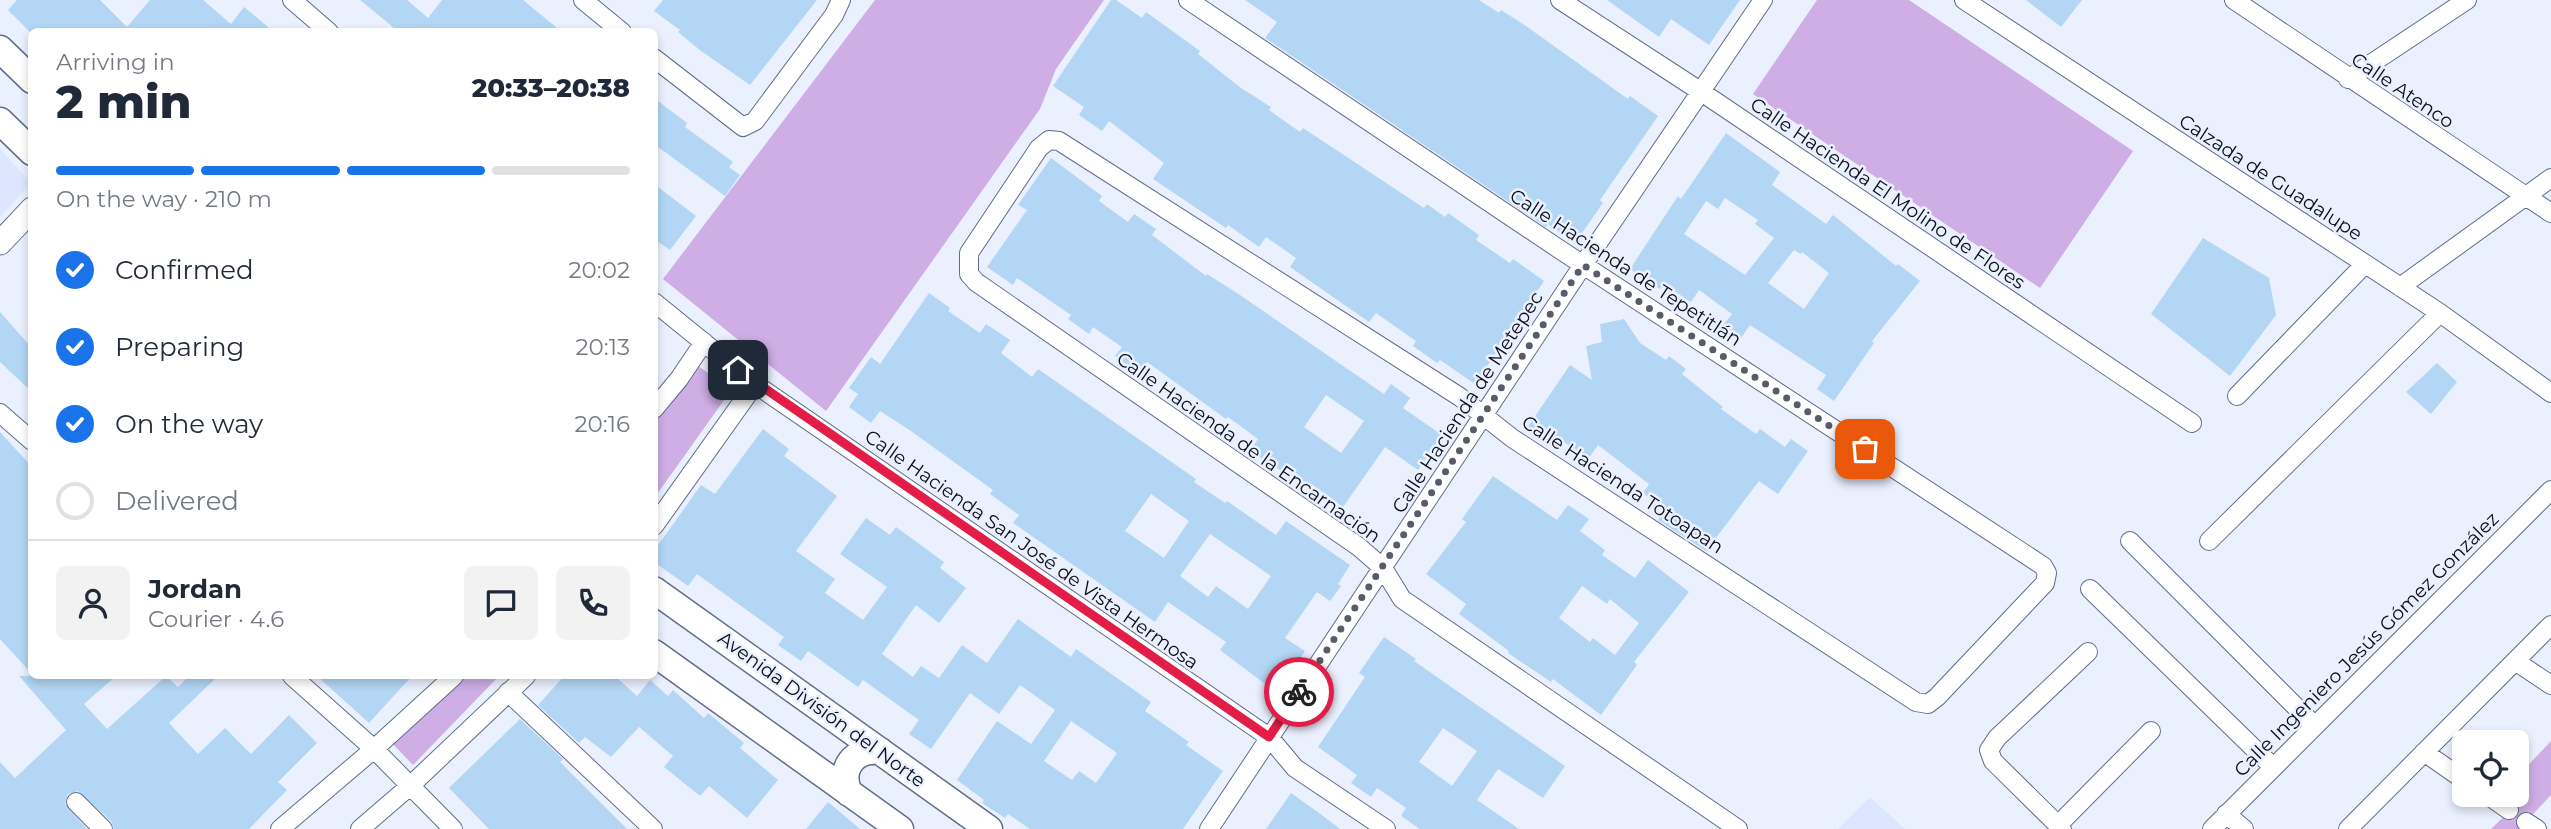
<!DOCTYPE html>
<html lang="en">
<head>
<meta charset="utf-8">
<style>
	body { margin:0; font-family:Montserrat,sans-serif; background:#f2f2f3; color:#1f2937; height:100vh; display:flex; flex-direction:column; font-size:26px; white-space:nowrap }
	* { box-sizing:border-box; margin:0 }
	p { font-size:23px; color:#747a83 }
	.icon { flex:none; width:38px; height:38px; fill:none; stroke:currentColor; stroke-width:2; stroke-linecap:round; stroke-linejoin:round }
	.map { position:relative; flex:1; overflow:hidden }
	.sheet { position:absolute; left:28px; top:28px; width:630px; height:651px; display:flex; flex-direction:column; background:#fff; border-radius:10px; box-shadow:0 4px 10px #0003 }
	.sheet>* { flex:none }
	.controls { position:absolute; left:2452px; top:730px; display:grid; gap:14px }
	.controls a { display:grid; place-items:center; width:77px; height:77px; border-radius:10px; background:#fff; box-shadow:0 4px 10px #0003; font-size:35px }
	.pin { position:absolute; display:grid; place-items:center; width:60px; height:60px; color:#fff; margin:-30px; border-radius:14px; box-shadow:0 4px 10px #0006 }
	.courier { position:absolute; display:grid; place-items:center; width:70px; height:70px; margin:-35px; border:5px solid #e11d48; border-radius:50%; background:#fff; color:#222; box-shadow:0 2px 9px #0007 }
	.head em { font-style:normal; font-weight:800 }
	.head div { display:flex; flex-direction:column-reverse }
	.head { display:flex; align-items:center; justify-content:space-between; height:119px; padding:0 28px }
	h1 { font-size:46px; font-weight:800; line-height:52px }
	.bar { display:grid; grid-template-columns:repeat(4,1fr); gap:10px 7px; align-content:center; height:84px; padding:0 28px }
	.bar i { height:9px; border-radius:5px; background:#e0e1e3 }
	.bar .current { background:#1a73e8 }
	.bar p { grid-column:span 4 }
	.line { display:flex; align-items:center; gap:18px; padding:0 28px; border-top:2px solid #e0e1e3 }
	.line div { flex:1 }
	.round { display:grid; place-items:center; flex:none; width:74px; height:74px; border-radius:10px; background:#f2f2f3 }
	ol { padding:0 28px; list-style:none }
	li { display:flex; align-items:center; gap:21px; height:77px }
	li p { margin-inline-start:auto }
	li .icon { padding:7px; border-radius:50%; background:#1a73e8; color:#fff; stroke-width:4 }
	li:last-child { color:#747a83 }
	li i { width:38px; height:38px; border:4px solid #e0e1e3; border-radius:50% }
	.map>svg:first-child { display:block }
</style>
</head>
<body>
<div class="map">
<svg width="2551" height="829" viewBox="0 0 2551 829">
	<rect width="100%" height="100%" fill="#eaf0fe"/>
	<!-- built -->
	<path fill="#dce7ff" d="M0,149L31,183L0,217Z
		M1870,797L1905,829H1838Z"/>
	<!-- green -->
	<path fill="#ceaee5" d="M875,0H1104L1056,69L1040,109L826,411L663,279Z
		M1817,0H1909L2133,151L2040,288L1753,94Z
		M692,362L732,389L655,497V417Z
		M447,676H499L413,765L389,740Z
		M2551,741V795L2522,826L2526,829H2491L2521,800L2514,795L2516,794L2517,777Z"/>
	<!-- building -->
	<path fill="#b2d6f4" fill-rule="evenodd" d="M17,0H100L127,27L150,0H203L231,24L244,7L274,32H30L8,10Z
		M360,0H407L428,18L442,0H523L562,32H399Z
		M663,0H817L750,85L701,51L678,32L680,30L654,11Z
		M1111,0H1116L1142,18L1146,12L1200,51L1198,54L1241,88L1271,107L1269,110L1300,132L1303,128L1424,208L1427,204L1445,217L1448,213L1479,235L1476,240L1510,263L1513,259L1544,281L1475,384L1440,360L1437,363L1413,346L1416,341L1376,313L1369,322L1290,267L1296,258L1266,237L1259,247L1228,225L1226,228L1153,179L1164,163L1109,121L1102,131L1079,115L1084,107L1053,86Z
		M1245,0H1479L1499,13L1501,10L1526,26L1628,99L1630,96L1658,116L1600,200L1603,203L1575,243L1548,224L1546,227L1265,38L1277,22Z
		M1607,0H1740L1709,45L1671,19L1659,37Z
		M2026,0H2082L2061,27Z
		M654,98L687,123L685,127L733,162L729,167L740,175L725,196L654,144Z
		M1726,133L1780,172L1772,185L1826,224L1833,215L1896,266L1898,264L1920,281L1872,341L1874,343L1834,401L1817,389L1826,375L1750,325L1741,338L1723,325L1732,314L1699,290L1691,302L1663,284L1660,289L1630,269L1678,196L1681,199ZM1725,198L1758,220L1755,224L1774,238L1745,275L1684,234L1706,201L1718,209ZM1794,250L1801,254L1802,252L1829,273L1804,309L1768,283Z
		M1051,158L1102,196L1099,201L1128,222L1134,214L1156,229L1152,235L1206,276L1207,274L1240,295L1384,394L1391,384L1410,398L1403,408L1442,435L1418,470L1385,447L1343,507L1310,483L1307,487L1250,451L1258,439L1228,417L1226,419L1147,362L1139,373L1115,356L1122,347L1093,327L1089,334L1068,319L1071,315L1017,278L1013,285L987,267L1027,210L1018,205ZM1326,395L1364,421L1341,453L1304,427Z
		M654,184L696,216L670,250L654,239Z
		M2203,238L2269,278L2276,315L2230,376L2151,314Z
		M929,293L950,308L948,311L980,333L986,324L1010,340L1001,353L1032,377L1038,369L1196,479L1194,482L1225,503L1227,501L1276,535L1286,521L1350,565L1338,584L1341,586L1330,601L1317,592L1285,638L1305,651L1277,693L1220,650L1226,642L1168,602L1155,622L1013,523L1019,515L990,494L993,490L908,429L880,411L871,423L849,407L858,394L849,388L871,357L880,364ZM1151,494L1189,521L1164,558L1125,531ZM1210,534L1271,576L1248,609L1216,586L1208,597L1180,576Z
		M0,312L32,348V392L0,362Z
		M1624,319L1640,343L1666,360L1669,356L1686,369L1682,374L1723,407L1721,409L1756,434L1760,429L1785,447L1791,439L1808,451L1778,494L1759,481L1706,551L1658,520L1665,510L1643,493L1649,484L1598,445L1589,458L1558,438L1553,445L1527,428L1570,365L1592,380L1586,346L1602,342L1600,324Z
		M2437,363L2457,382L2431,414L2406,392Z
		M763,429L789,449L784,456L837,496L796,551L835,579L825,593L863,620L887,587L840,554L866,518L890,535L896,527L944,562L940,568L966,588L939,623L916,605L882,654L913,677L921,666L939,678L962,645L987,663L1018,619L1071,657L1076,649L1151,702L1145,711L1189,742L1186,745L1223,771L1183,829H1030L1008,814L1005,818L982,803L984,800L957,780L997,721L1031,744L1055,710L1020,685L999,714L970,693L931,749L909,734L919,720L863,680L858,687L808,651L801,661L778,645L784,637L697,574L688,586L654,562V551L701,485L715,494ZM1071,721L1117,753L1096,783L1079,771L1072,780L1044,761Z
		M0,432L32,467V674L0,639Z
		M1493,476L1557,520L1568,505L1589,519L1580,531L1605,550L1602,555L1635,578L1648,560L1689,592L1634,662L1637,665L1601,715L1553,679L1551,682L1508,653L1509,651L1459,614L1466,604L1426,574L1466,522L1462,519ZM1582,586L1607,604L1610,599L1639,623L1615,655L1593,638L1590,642L1559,618Z
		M1384,637L1416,659L1414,661L1565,766L1543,798L1498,769L1477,800L1519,829H1420L1401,816L1406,808L1377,788L1371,797L1351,783L1357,775L1318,747L1365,677L1359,673ZM1443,728L1477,751L1452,786L1419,762Z
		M19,676H116L84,704L107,729L166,676L178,687L189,676H218L169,723L198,754L225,728L251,754L289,715L317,743L278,782L287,790L249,829H114L111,821L78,791L68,794L65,804L87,829H0V762L15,778L66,730Z
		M317,676H412L369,723Z
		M564,676H615L637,696L650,680L668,696L673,690L704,718L708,713L744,743L740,748L778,780L747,818L709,786L700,796L664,767L673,756L639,727L611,757L585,737L579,743L538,705Z
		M520,719L563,759L560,762L627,829H489L449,788Z
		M1291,793L1319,813L1340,829H1266Z
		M828,802L860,829H806Z"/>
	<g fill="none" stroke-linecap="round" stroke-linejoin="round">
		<!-- minor casing -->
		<g stroke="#606d8a" stroke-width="20">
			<path id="minor" d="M292,0L329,32
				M583,0L622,32
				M1188,0L1559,249L2043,566L2047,573L2045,583L1937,697L1928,704L1916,702L1512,438L1460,397L1059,141L1049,140L1039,148L969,253V274L976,282L1359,547L1383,568L1402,599L1738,829
				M1560,0L1700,91L2192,423
				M1964,0L2440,313L2551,393
				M2234,0L2551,213
				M654,58L743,127L755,121L834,15L841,0
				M2348,79L2467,0
				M2400,287L2551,178
				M654,302L755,384L1269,737L1295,768L1386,829
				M2237,396L2365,264
				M654,409L679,379L704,342
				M0,413L32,441
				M654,526L755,384
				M2130,541L2315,726
				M2209,541L2440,313
				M2090,589L2273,767
				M2515,661L2551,685
				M292,676L374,749L453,829
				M508,692L653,829
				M2424,752L2464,780
				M2486,794L2509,810
				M76,802L103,829
				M2226,814L2244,829
				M2526,822L2537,829
				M2058,825L2151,731
				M280,829L374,749L454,676
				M360,829L410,786L526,676
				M1209,829L1583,265L1763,0
				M2062,829L1993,761L1989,750L1997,738L2088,652
				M2212,829L2551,490
				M2348,829L2551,625"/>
		</g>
		<!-- tertiary casing -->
		<g stroke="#606d8a" stroke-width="25">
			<path id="tertiary" d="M0,243L32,209"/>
		</g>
		<!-- secondary casing -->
		<g stroke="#606d8a" stroke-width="29">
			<path id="secondary" d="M0,49L32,80
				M0,121L32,152
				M654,590L989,829
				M654,653L900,829
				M849,793C838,769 854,748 880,751"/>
		</g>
		<!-- minor -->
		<use href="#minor" stroke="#fff" stroke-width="18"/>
		<!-- tertiary -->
		<use href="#tertiary" stroke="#fff" stroke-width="23"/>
		<!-- secondary -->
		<use href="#secondary" stroke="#fff" stroke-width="26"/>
	</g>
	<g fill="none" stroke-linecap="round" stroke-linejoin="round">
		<!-- done -->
		<path stroke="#585c68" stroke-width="7" stroke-dasharray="0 12.6" d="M1299,692L1583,265L1865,449"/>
		<!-- route -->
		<path stroke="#e11d48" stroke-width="9" d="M738,370L1269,737L1299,692"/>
	</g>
	<g text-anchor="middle" stroke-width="5" stroke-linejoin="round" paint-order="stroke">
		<!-- street labels -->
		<g font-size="19" fill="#090d18" stroke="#eaf0fe">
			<text transform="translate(2403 90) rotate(34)" y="7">Calle Atenco</text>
			<text transform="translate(2271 177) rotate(33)" y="7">Calzada de Guadalupe</text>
			<text transform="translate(1888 193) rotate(34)" y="7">Calle Hacienda El Molino de Flores</text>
			<text transform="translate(1626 267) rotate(33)" y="7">Calle Hacienda de Tepetitlán</text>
			<text transform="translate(1467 402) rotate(-57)" y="7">Calle Hacienda de Metepec</text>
			<text transform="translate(1249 447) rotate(35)" y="7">Calle Hacienda de la Encarnación</text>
			<text transform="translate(1623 484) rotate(33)" y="7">Calle Hacienda Totoapan</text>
			<text transform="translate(1032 549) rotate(35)" y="7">Calle Hacienda San José de Vista Hermosa</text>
			<text transform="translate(2366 644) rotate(-45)" y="7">Calle Ingeniero Jesús Gómez González</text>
			<text transform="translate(822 709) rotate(36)" y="7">Avenida División del Norte</text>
		</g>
	</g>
</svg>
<div class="controls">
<a><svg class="icon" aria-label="locate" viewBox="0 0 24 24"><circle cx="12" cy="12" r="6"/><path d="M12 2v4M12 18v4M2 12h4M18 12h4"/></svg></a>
</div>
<div class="pin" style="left:1865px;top:449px;background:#ea580c"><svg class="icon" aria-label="bag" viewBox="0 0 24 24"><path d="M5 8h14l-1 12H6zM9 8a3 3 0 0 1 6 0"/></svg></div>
<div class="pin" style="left:738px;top:370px;background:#1f2937"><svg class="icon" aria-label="home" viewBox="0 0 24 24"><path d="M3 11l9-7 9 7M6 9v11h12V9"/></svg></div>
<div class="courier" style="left:1299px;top:692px"><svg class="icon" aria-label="bike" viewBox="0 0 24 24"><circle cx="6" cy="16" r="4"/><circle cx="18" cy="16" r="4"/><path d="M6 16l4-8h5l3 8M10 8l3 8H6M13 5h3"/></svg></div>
<section class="sheet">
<div class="head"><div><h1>2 min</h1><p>Arriving in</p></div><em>20:33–20:38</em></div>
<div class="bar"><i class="current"></i><i class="current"></i><i class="current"></i><i></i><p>On the way · 210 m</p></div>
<ol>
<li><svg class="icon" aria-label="check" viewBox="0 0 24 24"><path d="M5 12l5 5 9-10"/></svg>Confirmed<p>20:02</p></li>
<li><svg class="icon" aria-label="check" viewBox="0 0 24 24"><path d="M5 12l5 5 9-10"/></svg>Preparing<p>20:13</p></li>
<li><svg class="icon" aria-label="check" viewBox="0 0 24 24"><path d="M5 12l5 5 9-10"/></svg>On the way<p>20:16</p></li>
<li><i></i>Delivered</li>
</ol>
<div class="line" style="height:126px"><a class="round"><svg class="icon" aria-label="person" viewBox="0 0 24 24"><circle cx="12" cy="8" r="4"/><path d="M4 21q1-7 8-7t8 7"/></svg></a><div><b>Jordan</b><p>Courier · 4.6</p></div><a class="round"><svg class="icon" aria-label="chat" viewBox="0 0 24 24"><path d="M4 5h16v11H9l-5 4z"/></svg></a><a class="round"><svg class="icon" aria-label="phone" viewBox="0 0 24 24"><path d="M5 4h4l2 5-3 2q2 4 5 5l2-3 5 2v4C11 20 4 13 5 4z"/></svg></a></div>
</section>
</div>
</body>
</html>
